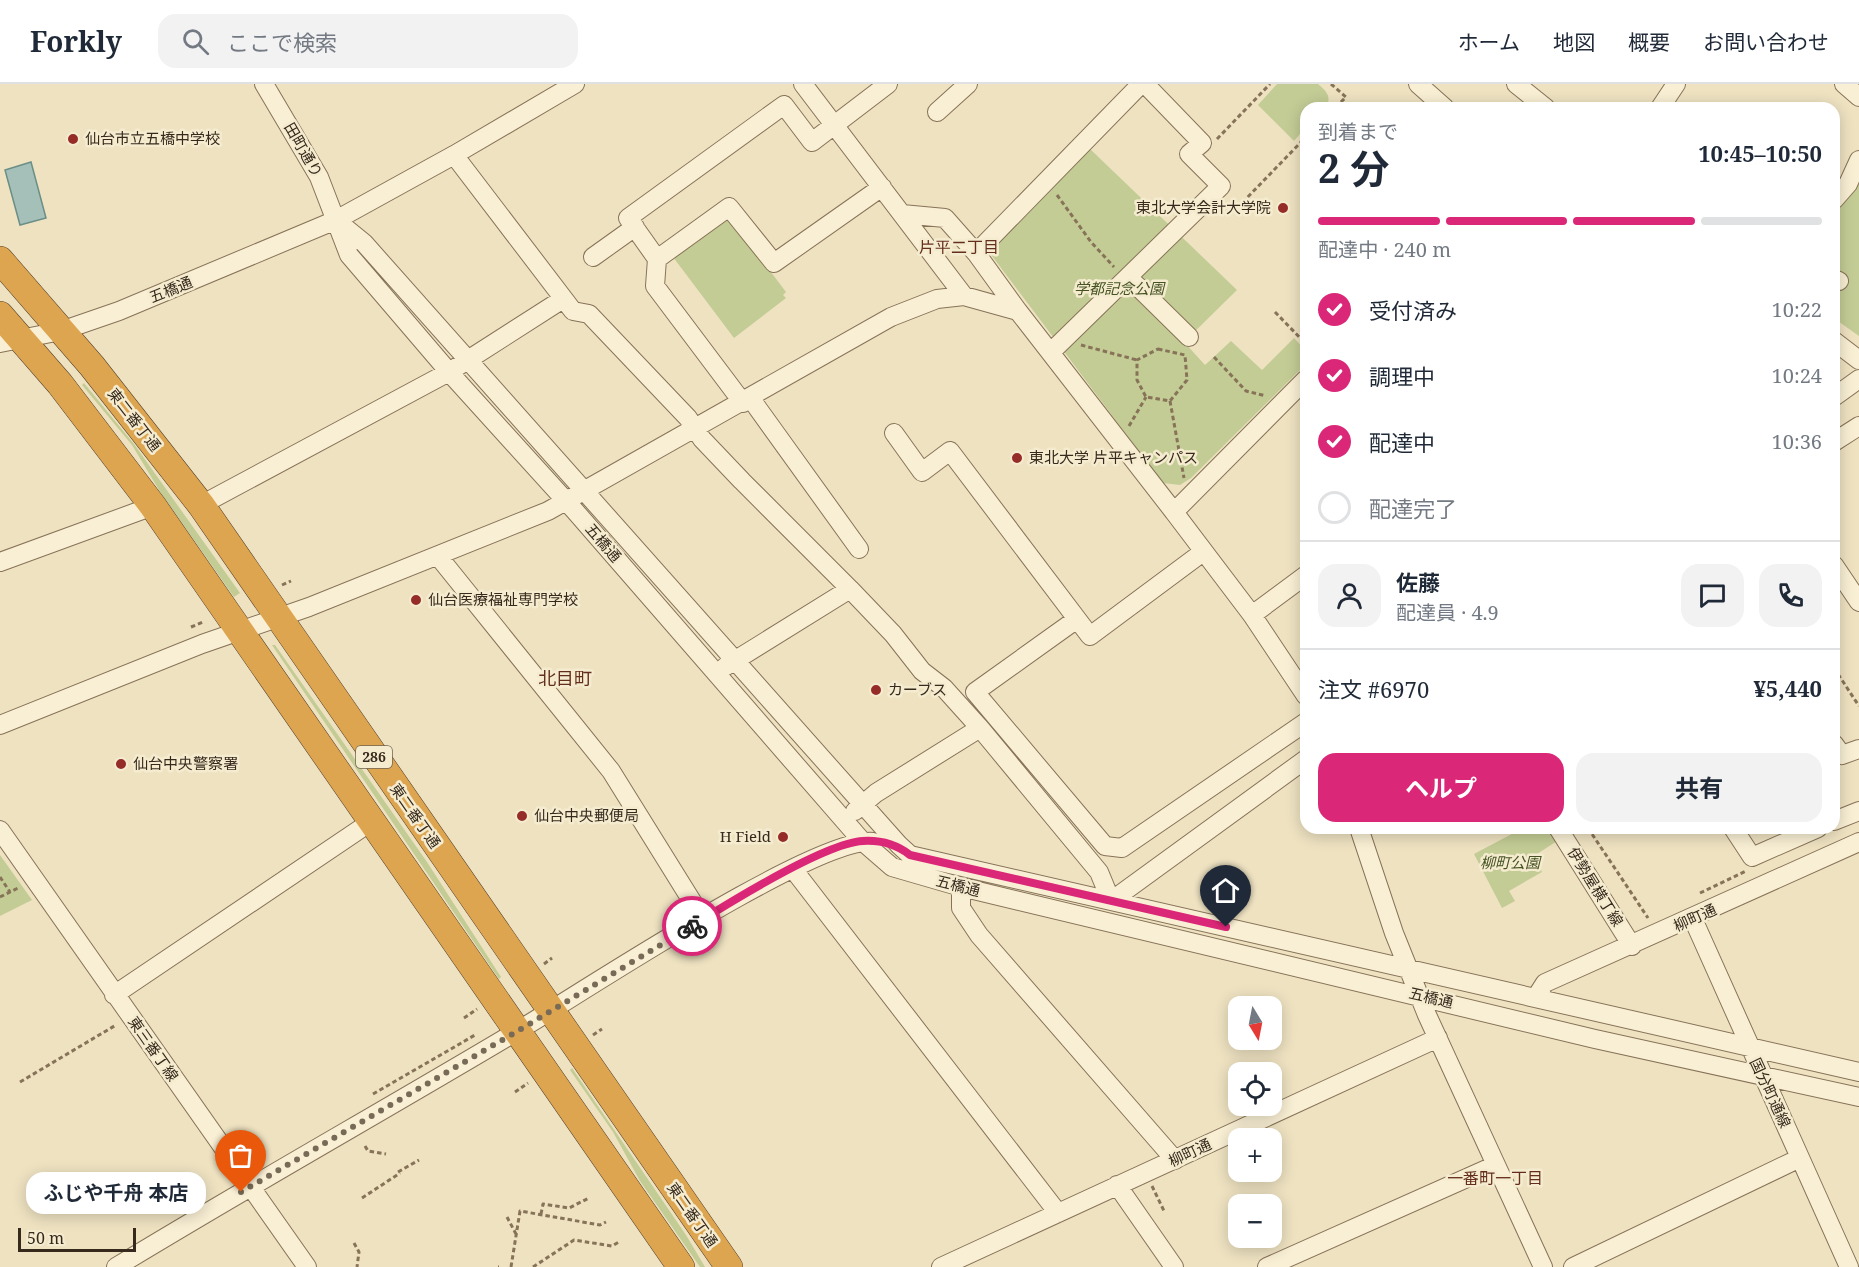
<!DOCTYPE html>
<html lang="ja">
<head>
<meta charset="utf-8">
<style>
	body { margin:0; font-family:"Noto Serif","Noto Sans JP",serif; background:#f2f2f3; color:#1f2937; height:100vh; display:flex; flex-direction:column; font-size:22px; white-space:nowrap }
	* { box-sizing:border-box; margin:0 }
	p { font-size:20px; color:#747a83 }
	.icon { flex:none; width:33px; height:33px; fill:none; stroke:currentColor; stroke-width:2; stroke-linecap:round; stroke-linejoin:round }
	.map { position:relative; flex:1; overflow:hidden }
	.panel { position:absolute; left:1300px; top:18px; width:540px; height:732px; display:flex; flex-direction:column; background:#fff; border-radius:18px; box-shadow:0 3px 15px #0003 }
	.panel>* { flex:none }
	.needle { width:39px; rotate:170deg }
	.fabs { position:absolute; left:1228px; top:912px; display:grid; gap:12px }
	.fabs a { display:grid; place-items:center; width:54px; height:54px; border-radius:12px; background:#fff; box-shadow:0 3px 15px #0003; font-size:30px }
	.scale { position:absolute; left:18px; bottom:15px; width:118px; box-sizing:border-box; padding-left:6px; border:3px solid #372a1d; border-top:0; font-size:16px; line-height:21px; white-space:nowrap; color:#372a1d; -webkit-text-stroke:4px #f5ecd0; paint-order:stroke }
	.pin { position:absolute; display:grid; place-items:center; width:51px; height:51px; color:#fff; margin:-62px -26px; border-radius:50% 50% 50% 0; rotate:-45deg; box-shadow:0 0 6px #0007 }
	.pin .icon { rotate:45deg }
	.courier { position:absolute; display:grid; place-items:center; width:60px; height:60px; margin:-30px; border:4px solid #db2777; border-radius:50%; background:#fff; color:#222; box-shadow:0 2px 8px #0007 }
	.bubble { position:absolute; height:42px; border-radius:18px; background:#fff; box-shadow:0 3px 15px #0003; font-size:20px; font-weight:700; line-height:42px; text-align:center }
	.summary em { font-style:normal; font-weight:700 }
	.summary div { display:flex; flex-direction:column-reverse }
	.summary { display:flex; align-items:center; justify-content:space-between; height:102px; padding:0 18px }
	h1 { font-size:39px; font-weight:700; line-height:45px }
	.bar { display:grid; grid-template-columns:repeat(4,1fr); gap:9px 6px; align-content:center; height:72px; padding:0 18px }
	.bar i { height:8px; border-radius:4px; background:#e0e1e3 }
	.bar .current { background:#db2777 }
	.bar p { grid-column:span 4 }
	.line { display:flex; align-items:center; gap:15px; padding:0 18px; border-top:2px solid #e0e1e3 }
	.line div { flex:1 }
	.round { display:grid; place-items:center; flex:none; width:63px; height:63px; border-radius:18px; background:#f2f2f3 }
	ol { padding:0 18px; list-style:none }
	li { display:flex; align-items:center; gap:18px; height:66px }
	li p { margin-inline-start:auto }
	li .icon { padding:6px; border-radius:50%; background:#db2777; color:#fff; stroke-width:4 }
	li:last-child { color:#747a83 }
	li i { width:33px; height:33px; border:3px solid #e0e1e3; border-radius:50% }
	.primary-button { display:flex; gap:12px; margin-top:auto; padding:12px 18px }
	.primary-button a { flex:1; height:69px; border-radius:18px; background:#db2777; color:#fff; font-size:24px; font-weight:700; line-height:69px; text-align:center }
	.primary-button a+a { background:#f2f2f3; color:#1f2937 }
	header { display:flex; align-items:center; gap:36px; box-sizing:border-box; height:84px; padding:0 30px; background:#fff; border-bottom:2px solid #e0e1e3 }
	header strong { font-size:28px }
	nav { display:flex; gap:33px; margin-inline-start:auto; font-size:21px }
	.search { width:420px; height:54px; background:#f2f2f3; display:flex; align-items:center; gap:15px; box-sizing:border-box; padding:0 21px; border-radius:18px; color:#747a83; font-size:22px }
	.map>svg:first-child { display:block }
</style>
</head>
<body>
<header>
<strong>Forkly</strong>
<div class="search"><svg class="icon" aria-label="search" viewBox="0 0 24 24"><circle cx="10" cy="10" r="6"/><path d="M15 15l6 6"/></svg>ここで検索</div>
<nav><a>ホーム</a><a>地図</a><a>概要</a><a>お問い合わせ</a></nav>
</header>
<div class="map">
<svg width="1859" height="1183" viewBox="0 0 1859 1183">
	<rect width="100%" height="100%" fill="#eee2c1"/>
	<!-- green -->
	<path fill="#c3cc95" d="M1277,0H1318C1326,7 1333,13 1325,24H1306V43L1294,57L1258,21Z
		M1089,64L1237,206L1184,258L1205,281L1231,257L1262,286L1294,254L1306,267V280L1191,394L1180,401L1163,399L992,172L996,158Z
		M1859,99V252L1835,235L1834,126Z
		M724,135H731L786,208L783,211L786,214L734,254L673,173Z
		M84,299L134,360L240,509L234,513L159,406L132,361L82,301Z
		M272,561H275L427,778L501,893L499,895Z
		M1523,744H1549L1557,757L1534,772L1542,788L1509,807L1515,817L1502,824L1474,770Z
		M0,771L32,816L0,832Z
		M572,984L686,1151L705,1183H700L640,1097L613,1048L570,986Z"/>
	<!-- water -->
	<path fill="#a4c0b9" stroke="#6b8e86" stroke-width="1.5" d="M31,78L46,134L20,141L5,86Z"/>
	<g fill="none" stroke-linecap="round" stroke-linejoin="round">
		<!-- minor casing -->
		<g stroke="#877358" stroke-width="20">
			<path id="minor" d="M264,0L319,93L349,171L449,288L575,427L862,757L892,783L961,803L1595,955L1859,1013
				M803,0L964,212
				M1418,0L1445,24
				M1516,0L1546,24
				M1844,0L1859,13
				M1660,24L1676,0
				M937,28L968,0
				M454,71L573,227L589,230L688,334L702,355L742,397L850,505L893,550L922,587L944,604L980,644L1099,788L1111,817L1306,675
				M1834,116L1848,100L1859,76
				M902,130L945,134L976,169L1018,227
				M337,137L364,159L899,761L910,771L1859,988
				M976,169L1141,0
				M593,173L635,143
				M657,175L729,123L774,179L882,103
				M1128,193L1189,253
				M1834,195L1839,197
				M1834,257L1859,276
				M0,259L61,247L119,227L336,136L454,71L575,0
				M1051,268L1221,102L1189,70L1202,59L1145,0
				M1834,313L1859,295
				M751,315L859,465
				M743,319L655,202L657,175L628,134L784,21L812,58L888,0
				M894,349L922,388L950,367L1077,535
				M1834,358L1859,342
				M201,421L449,288L563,215
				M1174,428L1252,531L1306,612
				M1203,468L1090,552L1077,535L975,608L1105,762L1122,764L1306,638
				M438,472L611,687L703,835
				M0,478L153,422
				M1834,481L1859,518
				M1252,531L1306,491
				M726,582L850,505
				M0,641L202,560L309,523L548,427L891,233L937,215L964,212L1018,227L1174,428L1306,295
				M1834,660L1842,671L1859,665
				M855,727L876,709L980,644
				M1834,737L1859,727
				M1359,744L1394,849L1427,931L1543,1183
				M1558,744L1632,862
				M1733,744L1752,773L1818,744
				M0,746L307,1183
				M793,785L1058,1129
				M961,803V824L979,851L1175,1076
				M1693,835L1849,1183
				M114,911L372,737
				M1536,913L1545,899L1859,758
				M1117,1101L1174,1183
				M116,1183C249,1102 385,1026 519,946C580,910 817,752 873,758
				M941,1183L1438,954
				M1267,1183L1496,1081
				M1573,1183L1800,1074"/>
		</g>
		<!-- highway casing -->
		<g stroke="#55412d" stroke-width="28">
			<path id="highway" d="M0,176L92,282L201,421L729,1183
				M0,231L60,300L153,422L681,1183"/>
		</g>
		<!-- path -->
		<path stroke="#877358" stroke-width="3" stroke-dasharray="4.5 3" stroke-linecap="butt" d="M1331,0L1346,13L1335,24
			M1217,55L1270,0
			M1057,111L1091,158L1114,183
			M1232,115L1239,122L1306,53
			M1275,228L1306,260
			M1081,261L1137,276
			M1158,265L1185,271L1187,296L1170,317L1146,313L1137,296V276Z
			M1214,273L1246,307L1266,312
			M1170,317L1184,394
			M1129,342L1146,313
			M282,501L291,497
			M191,543L203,538
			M1834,584L1859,622
			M1588,744L1648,834
			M0,793L10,808
			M1700,809L1746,787
			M0,813L20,803
			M544,880L552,874
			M464,934L477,925
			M593,951L602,945
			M20,998L116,941
			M515,1008L528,999
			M373,1010L475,951
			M365,1062L368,1067L386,1070
			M398,1088L419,1076
			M1152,1102L1165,1129
			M362,1114L400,1089
			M541,1130L543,1120L569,1124L589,1114
			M507,1133L516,1150
			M354,1159L359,1168L357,1183
			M498,1183H499
			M511,1183L520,1127L600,1141L606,1138
			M533,1183L574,1156L612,1162L619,1158"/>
		<!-- minor -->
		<use href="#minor" stroke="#f9efd4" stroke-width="18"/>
		<!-- highway -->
		<use href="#highway" stroke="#dea550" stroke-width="27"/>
	</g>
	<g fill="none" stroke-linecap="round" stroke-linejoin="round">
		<!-- done -->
		<path stroke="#776a56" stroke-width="6" stroke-dasharray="0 10.8" d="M241,1108L516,948L692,842"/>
		<!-- route -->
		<path stroke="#db2777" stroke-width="8" d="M692,842C727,820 825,759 863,757C880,756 897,761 910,771L1226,843"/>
	</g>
	<!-- markers -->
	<g fill="#962c28" stroke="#f5ecd0" stroke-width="2">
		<circle cx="73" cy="55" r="6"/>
		<circle cx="1283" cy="124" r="6"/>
		<circle cx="1017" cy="374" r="6"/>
		<circle cx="416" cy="516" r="6"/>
		<circle cx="876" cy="606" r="6"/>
		<circle cx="121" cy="680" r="6"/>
		<circle cx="522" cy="732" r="6"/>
		<circle cx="783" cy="753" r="6"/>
	</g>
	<g text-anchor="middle" stroke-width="5" stroke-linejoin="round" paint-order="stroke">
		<!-- shield labels -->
		<rect fill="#f5ecd0" stroke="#706453" stroke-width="1.5" x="356" y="662" width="36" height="22" rx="4.5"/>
		<g font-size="14" font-weight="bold" fill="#372a1d">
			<text x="374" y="678">286</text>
		</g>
		<!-- poi labels -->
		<g font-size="15" fill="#372a1d" stroke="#f5ecd0" text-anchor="start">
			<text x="85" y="60">仙台市立五橋中学校</text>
			<text x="1271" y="129" text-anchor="end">東北大学会計大学院</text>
			<text x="1029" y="379">東北大学 片平キャンパス</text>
			<text x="428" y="521">仙台医療福祉専門学校</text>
			<text x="888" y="611">カーブス</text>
			<text x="133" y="685">仙台中央警察署</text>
			<text x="534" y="737">仙台中央郵便局</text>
			<text x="771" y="758" text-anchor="end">H Field</text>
		</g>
		<!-- street labels -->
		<g font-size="15" fill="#372a1d" stroke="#f5ecd0">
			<text transform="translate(303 66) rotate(60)" y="5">田町通り</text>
			<text transform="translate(171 206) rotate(-22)" y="5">五橋通</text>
			<text transform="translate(134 336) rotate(52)" y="5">東二番丁通</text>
			<text transform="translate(603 459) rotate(49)" y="5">五橋通</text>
			<text transform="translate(415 732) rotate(55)" y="5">東二番丁通</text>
			<text transform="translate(958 802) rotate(14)" y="5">五橋通</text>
			<text transform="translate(1595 803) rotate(58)" y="5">伊勢屋横丁線</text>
			<text transform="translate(1695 834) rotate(-24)" y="5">柳町通</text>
			<text transform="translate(1431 914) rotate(13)" y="5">五橋通</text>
			<text transform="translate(153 965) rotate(55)" y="5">東三番丁線</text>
			<text transform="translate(1770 1009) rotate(65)" y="5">国分町通線</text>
			<text transform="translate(1190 1069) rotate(-25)" y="5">柳町通</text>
			<text transform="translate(692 1131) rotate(55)" y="5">東二番丁通</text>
		</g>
		<!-- park labels -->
		<g font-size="15" font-style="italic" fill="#455323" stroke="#f5ecd0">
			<text x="1119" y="210">学都記念公園</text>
			<text x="1510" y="784">柳町公園</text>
		</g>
		<!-- neighbourhood labels -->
		<g font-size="16" fill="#642e1c" stroke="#f5ecd0">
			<text x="959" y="169">片平二丁目</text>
			<text x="1495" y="1100">一番町一丁目</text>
		</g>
		<!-- quarter labels -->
		<g font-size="18" fill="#642e1c" stroke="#f5ecd0">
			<text x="565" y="601">北目町</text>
		</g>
	</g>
</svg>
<div class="fabs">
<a><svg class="needle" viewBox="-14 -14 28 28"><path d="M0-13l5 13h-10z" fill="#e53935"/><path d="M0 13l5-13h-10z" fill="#747a83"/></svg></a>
<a><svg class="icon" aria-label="locate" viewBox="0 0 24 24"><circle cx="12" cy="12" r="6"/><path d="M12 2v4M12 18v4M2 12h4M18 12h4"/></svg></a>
<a>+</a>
<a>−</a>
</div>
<div class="scale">50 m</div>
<div class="pin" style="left:241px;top:1108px;background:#ea580c"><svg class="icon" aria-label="bag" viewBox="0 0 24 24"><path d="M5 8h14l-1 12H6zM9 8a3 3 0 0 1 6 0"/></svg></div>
<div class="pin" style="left:1226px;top:843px;background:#1f2937"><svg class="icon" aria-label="home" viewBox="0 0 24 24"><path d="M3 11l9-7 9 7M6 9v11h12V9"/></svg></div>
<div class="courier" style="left:692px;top:842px"><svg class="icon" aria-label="bike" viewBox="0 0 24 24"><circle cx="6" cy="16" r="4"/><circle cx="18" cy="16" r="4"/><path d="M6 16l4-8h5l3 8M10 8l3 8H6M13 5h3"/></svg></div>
<div class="bubble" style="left:26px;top:1088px;width:180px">ふじや千舟 本店</div>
<section class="panel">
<div class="summary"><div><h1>2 分</h1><p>到着まで</p></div><em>10:45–10:50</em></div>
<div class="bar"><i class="current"></i><i class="current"></i><i class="current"></i><i></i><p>配達中 · 240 m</p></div>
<ol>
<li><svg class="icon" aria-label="check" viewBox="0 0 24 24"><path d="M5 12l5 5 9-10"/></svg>受付済み<p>10:22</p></li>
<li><svg class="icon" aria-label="check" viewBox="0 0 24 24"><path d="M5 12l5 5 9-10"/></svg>調理中<p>10:24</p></li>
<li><svg class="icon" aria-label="check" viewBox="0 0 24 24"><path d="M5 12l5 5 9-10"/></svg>配達中<p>10:36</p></li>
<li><i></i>配達完了</li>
</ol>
<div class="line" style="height:108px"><a class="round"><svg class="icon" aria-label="person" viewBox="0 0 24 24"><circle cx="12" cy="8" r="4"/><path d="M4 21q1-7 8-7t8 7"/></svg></a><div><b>佐藤</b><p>配達員 · 4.9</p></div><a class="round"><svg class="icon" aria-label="chat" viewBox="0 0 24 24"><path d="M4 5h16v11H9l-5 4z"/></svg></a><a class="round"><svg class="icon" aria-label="phone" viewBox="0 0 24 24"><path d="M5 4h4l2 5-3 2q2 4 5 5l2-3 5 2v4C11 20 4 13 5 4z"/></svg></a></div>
<div class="line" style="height:78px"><div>注文 #6970</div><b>¥5,440</b></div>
<div class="primary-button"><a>ヘルプ</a><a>共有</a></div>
</section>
</div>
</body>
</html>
